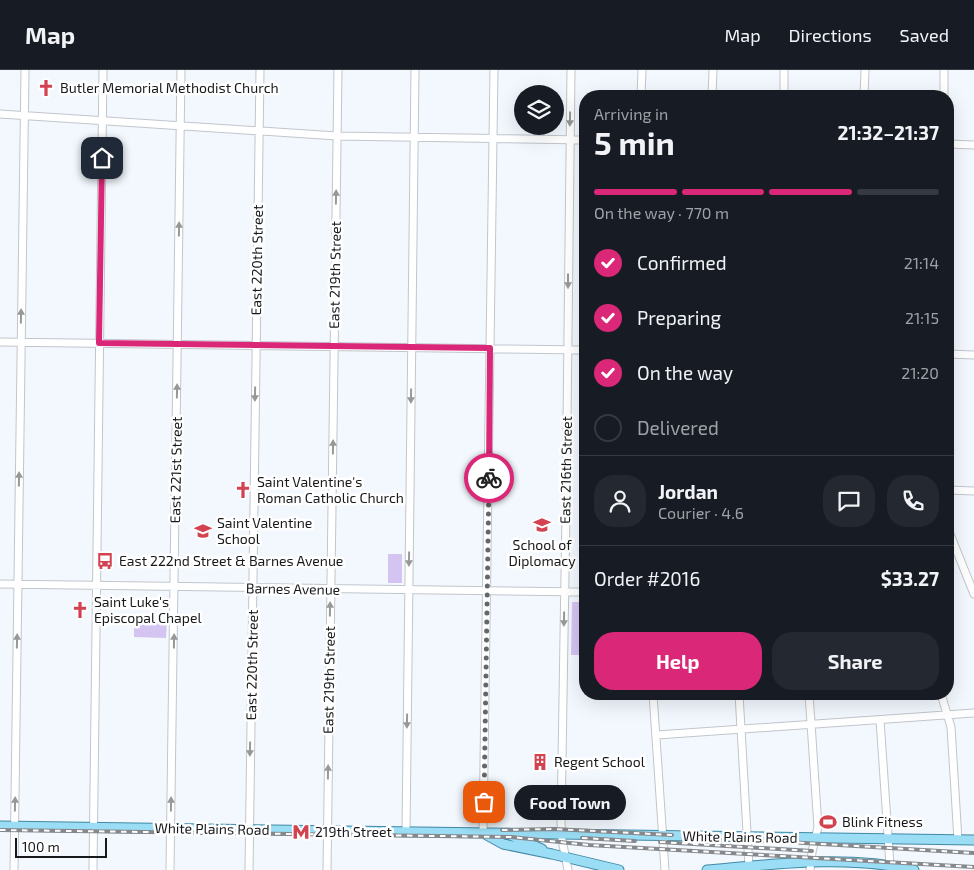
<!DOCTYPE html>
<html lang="en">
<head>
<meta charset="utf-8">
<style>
	body { margin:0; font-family:"Exo 2",sans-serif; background:#242831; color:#f1f3f6; height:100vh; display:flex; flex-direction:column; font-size:19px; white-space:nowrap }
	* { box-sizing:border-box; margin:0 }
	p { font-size:16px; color:#9ea1a6 }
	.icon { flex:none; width:28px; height:28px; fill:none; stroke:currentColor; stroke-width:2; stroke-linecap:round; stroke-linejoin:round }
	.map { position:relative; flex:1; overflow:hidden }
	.panel { position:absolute; left:579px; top:20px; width:375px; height:610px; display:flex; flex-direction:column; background:#171b24; border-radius:20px; box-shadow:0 5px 20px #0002 }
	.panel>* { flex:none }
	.buttons { position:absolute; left:514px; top:15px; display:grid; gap:10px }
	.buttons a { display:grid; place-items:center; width:50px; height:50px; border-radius:50%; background:#171b24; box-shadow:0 5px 20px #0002; font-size:25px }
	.scale { position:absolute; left:15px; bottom:12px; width:92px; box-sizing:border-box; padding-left:5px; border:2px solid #17191b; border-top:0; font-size:14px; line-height:18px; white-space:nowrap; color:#17191b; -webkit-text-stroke:4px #fff; paint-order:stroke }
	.pin { position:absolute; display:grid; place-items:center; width:42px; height:42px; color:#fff; margin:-21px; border-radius:10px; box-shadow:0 2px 8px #0006 }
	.courier { position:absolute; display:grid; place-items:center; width:50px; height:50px; margin:-25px; border:4px solid #db2777; border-radius:50%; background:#fff; color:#222; box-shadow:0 1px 6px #0007 }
	.bubble { position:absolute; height:35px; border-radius:18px; background:#171b24; box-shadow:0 5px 20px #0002; font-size:16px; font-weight:700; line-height:35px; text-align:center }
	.summary em { font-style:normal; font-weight:700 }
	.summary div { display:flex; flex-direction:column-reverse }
	.summary { display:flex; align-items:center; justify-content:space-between; height:85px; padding:0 15px }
	h1 { font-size:32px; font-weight:700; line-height:38px }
	.bar { display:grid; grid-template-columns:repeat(4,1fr); gap:8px 5px; align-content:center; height:60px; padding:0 15px }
	.bar i { height:6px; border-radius:4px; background:#363941 }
	.bar .current { background:#db2777 }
	.bar p { grid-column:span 4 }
	.line { display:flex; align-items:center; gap:12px; padding:0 15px; border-top:1px solid #363941 }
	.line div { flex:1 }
	.round { display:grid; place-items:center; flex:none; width:52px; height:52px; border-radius:20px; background:#242831 }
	ol { padding:0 15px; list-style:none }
	li { display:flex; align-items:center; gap:15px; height:55px }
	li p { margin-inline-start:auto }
	li .icon { padding:5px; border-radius:50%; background:#db2777; color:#fff; stroke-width:4 }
	li:last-child { color:#9ea1a6 }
	li i { width:28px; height:28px; border:2px solid #363941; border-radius:50% }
	.action { display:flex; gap:10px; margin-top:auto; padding:10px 15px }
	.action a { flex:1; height:58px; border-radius:20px; background:#db2777; color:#fff; font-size:20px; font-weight:700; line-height:58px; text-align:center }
	.action a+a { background:#242831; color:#f1f3f6 }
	header { display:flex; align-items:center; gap:30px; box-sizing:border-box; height:70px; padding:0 25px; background:#171b24; border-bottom:1px solid #363941 }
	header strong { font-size:24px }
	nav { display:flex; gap:28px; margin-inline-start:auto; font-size:18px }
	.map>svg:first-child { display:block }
</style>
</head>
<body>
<header>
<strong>Map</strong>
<nav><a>Map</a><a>Directions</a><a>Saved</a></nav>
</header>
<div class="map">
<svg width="974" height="800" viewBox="0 0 974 800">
	<rect width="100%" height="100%" fill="#f2f8fe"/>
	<!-- green -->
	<path fill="#d4c4f2" d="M388,484H402V513H388Z
		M572,532H585V585H571Z
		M134,551L167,552L166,568L134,567Z"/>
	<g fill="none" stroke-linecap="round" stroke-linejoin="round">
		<!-- minor casing -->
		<g stroke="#c1c6cc" stroke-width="9">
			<path id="minor" d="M641,26L642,0
				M712,26L713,0
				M784,26V0
				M864,26L865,0
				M944,26V0
				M0,44L337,66L585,70
				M948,74L974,75
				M0,272L585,280
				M948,284L974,285
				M948,420L974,421
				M948,459L974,524
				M0,514L585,522
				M653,624L665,800
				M739,624L749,797
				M809,624L818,757L812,782L810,800
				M941,624L951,657L958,770
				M880,650L890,795
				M657,665L974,643
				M406,762L415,0
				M483,763L494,0
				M14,800L25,0
				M93,800L103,0
				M170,800L181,0
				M249,800L260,0
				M327,800L338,0
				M568,800L562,770L561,752L566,443L571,0"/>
		</g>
		<!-- major casing -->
		<g stroke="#4189a4" stroke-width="11">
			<path id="major" d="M0,756L974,770
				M485,764L503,774L552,784L619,800
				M510,765L542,779
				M707,800C776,794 846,785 914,800"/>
		</g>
		<!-- minor -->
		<use href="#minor" stroke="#fff" stroke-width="7"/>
		<!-- major -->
		<use href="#major" stroke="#9addf4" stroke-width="9"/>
		<!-- rail casing -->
		<g stroke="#85898d" stroke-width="4">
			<path id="rail" d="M0,760L511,767L589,775L974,797
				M502,760L554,759L672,765
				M582,768L635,771
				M722,768L974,783
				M660,772L812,781"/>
		</g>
		<!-- rail -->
		<use href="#rail" stroke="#fff" stroke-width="2" stroke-dasharray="5.5" stroke-linecap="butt"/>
	</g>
	<!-- one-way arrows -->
	<defs><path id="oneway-solid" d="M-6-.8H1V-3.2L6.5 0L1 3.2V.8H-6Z" transform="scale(1.25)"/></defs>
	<g fill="#979898">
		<use href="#oneway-solid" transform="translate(570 49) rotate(91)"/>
		<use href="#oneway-solid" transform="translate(336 127) rotate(-89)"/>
		<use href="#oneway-solid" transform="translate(179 159) rotate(-89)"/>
		<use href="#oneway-solid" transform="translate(568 211) rotate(90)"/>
		<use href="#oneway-solid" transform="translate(21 246) rotate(-89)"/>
		<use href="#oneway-solid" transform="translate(177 321) rotate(-89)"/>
		<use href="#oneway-solid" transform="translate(255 324) rotate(91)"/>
		<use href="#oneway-solid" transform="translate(411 326) rotate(91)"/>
		<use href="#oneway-solid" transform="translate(333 377) rotate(-89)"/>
		<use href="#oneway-solid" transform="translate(19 409) rotate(-89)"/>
		<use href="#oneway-solid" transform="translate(409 489) rotate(91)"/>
		<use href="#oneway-solid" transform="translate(330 539) rotate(-89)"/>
		<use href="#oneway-solid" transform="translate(564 549) rotate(91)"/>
		<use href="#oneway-solid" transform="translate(17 571) rotate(-89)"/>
		<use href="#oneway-solid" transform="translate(174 571) rotate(-89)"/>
		<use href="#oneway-solid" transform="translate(407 651) rotate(91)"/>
		<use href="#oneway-solid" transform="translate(250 679) rotate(91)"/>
		<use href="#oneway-solid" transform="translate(328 702) rotate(-89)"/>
		<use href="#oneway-solid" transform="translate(15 734) rotate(-89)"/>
		<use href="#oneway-solid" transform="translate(171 734) rotate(-89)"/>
	</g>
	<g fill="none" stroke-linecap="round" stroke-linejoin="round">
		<!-- done -->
		<path stroke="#64676a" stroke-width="5" stroke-dasharray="0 9" d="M484,732L489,408"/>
		<!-- route -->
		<path stroke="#db2777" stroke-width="6" d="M102,88L99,273L490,278L489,408"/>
	</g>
	<!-- icons -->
	<defs>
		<g id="church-bare" transform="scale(1.35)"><path d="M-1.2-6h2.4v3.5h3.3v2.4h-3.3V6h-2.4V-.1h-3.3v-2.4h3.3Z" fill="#d24250" stroke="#fff" stroke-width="2.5" paint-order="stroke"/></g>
		<g id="school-bare" transform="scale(1.35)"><path d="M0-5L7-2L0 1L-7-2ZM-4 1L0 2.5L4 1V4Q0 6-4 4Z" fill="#d24250" stroke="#fff" stroke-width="2.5" paint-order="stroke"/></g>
		<g id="bus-bare" transform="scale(1.35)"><path d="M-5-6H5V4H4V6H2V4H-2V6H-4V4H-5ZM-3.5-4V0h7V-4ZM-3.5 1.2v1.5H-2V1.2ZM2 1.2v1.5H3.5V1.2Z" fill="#d24250" stroke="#fff" stroke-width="2.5" paint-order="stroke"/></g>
		<g id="building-bare" transform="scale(1.35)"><path d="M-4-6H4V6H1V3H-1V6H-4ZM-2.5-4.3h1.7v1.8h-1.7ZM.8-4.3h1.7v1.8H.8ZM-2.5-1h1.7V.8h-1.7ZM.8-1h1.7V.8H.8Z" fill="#d24250" stroke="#fff" stroke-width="2.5" paint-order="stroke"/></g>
		<g id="stadium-bare" transform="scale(1.35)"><path d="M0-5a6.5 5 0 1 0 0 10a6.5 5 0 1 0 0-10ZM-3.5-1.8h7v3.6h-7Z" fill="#d24250" stroke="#fff" stroke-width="2.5" paint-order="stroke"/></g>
		<g id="metro-bare" transform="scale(1.35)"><path d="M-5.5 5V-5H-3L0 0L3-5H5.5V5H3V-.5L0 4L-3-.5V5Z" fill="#d24250" stroke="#fff" stroke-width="2.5" paint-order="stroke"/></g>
	</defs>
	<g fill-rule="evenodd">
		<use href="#church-bare" x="46" y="18"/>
		<use href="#church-bare" x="243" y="420"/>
		<use href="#school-bare" x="542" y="455"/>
		<use href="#school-bare" x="203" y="461"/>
		<use href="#bus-bare" x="105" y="491"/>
		<use href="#church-bare" x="80" y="540"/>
		<use href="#building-bare" x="540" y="692"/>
		<use href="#stadium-bare" x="828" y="752"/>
		<use href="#metro-bare" x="301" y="762"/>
	</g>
	<g text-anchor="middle" stroke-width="5" stroke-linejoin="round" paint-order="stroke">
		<!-- poi labels -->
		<g font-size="14" fill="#17191b" stroke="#fff" text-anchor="start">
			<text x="60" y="23">Butler Memorial Methodist Church</text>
			<text x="257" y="417">Saint Valentine's<tspan x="257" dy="16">Roman Catholic Church</tspan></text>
			<text x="217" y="458">Saint Valentine<tspan x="217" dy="16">School</tspan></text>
			<text x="542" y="480" text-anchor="middle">School of<tspan x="542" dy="16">Diplomacy</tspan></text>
			<text x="119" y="496">East 222nd Street &amp; Barnes Avenue</text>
			<text x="94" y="537">Saint Luke's<tspan x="94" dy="16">Episcopal Chapel</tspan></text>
			<text x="554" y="697">Regent School</text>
			<text x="842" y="757">Blink Fitness</text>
			<text x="315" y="767">219th Street</text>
		</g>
		<!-- street labels -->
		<g font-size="14" fill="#17191b" stroke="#fff">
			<text transform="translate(257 190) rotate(-89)" y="5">East 220th Street</text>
			<text transform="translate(335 205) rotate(-89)" y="5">East 219th Street</text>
			<text transform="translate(176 400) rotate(-89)" y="5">East 221st Street</text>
			<text transform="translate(566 400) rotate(-89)" y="5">East 216th Street</text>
			<text transform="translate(293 519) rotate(1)" y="5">Barnes Avenue</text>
			<text transform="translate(252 595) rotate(-89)" y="5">East 220th Street</text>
			<text transform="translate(329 610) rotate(-89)" y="5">East 219th Street</text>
			<text transform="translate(212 759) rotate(1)" y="5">White Plains Road</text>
			<text transform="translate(740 767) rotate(1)" y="5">White Plains Road</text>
		</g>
	</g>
</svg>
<div class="buttons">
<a><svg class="icon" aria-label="layers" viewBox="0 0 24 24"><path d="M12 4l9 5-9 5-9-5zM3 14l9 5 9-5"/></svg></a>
</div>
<div class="scale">100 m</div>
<div class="pin" style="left:484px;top:732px;background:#ea580c"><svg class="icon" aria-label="bag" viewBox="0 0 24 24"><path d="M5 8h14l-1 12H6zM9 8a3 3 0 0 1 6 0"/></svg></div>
<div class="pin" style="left:102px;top:88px;background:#1f2937"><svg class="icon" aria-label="home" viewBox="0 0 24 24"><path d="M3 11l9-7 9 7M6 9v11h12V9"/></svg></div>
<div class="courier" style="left:489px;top:408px"><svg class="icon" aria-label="bike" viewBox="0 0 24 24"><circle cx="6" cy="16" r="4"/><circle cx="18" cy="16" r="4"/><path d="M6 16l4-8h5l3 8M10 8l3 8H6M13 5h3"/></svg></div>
<div class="bubble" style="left:514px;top:715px;width:112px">Food Town</div>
<section class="panel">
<div class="summary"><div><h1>5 min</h1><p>Arriving in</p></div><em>21:32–21:37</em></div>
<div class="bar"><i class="current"></i><i class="current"></i><i class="current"></i><i></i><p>On the way · 770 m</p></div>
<ol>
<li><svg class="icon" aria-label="check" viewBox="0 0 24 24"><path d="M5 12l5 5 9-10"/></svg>Confirmed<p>21:14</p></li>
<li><svg class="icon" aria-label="check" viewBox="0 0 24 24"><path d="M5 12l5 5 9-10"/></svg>Preparing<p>21:15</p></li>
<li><svg class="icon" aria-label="check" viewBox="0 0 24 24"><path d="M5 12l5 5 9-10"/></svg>On the way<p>21:20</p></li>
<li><i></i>Delivered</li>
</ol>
<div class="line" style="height:90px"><a class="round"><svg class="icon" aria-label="person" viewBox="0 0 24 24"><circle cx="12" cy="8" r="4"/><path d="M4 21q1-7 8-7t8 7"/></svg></a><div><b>Jordan</b><p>Courier · 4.6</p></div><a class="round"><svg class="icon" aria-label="chat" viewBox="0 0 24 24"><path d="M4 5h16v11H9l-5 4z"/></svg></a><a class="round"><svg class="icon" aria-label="phone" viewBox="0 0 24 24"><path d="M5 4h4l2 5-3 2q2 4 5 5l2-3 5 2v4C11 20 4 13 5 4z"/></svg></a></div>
<div class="line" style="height:65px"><div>Order #2016</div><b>$33.27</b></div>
<div class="action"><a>Help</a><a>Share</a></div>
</section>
</div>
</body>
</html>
